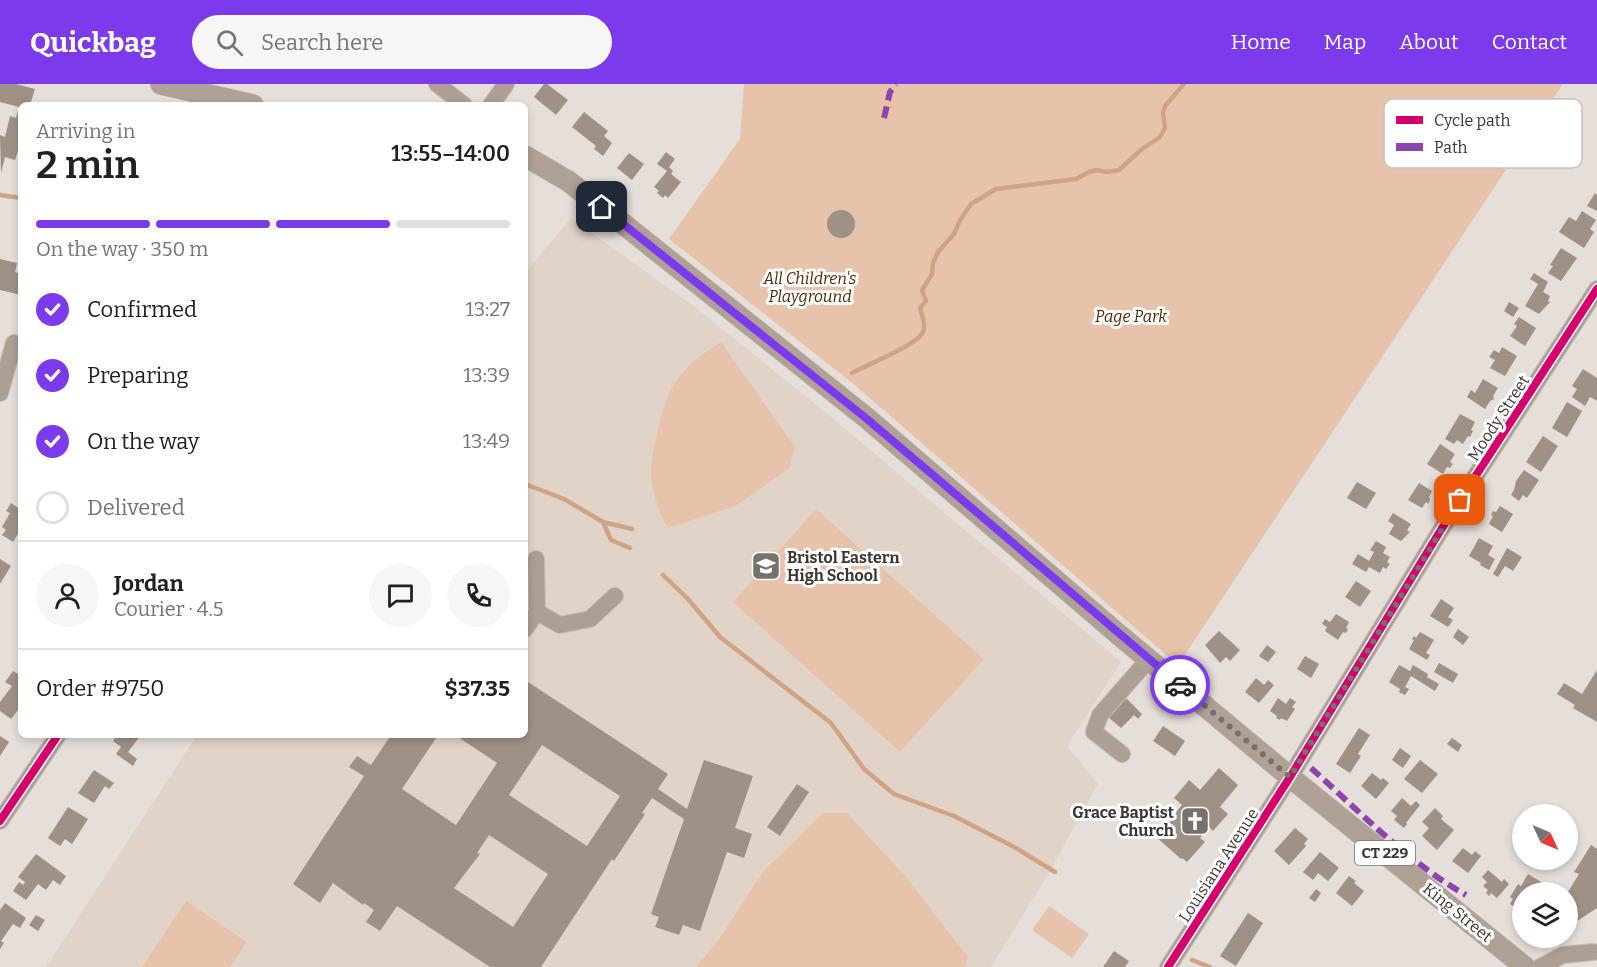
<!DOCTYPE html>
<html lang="en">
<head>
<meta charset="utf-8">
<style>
	body { margin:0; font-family:Bitter,serif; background:#f6f6f6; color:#202124; height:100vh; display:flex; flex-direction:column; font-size:22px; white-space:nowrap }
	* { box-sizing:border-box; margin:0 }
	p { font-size:20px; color:#757577 }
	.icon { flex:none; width:33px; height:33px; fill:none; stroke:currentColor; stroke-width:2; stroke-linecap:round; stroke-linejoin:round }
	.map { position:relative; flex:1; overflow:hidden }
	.panel { position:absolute; left:18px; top:18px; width:510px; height:636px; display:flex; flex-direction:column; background:#fff; border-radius:9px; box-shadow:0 3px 9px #0003 }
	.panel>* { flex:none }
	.needle { width:39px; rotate:134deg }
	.fabs { position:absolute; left:1512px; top:720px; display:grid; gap:12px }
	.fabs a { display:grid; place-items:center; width:66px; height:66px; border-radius:50%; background:#fff; box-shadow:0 3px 9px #0003; font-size:30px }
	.pin { position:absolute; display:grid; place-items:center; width:51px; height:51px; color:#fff; margin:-26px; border-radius:12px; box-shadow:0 3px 9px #0006 }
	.courier { position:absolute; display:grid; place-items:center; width:60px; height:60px; margin:-30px; border:4px solid #7c3aed; border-radius:50%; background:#fff; color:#222; box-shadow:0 2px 8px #0007 }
	.headline em { font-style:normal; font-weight:600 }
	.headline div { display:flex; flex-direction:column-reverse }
	.headline { display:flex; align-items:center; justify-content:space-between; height:102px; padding:0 18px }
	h1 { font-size:39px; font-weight:600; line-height:45px }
	.bar { display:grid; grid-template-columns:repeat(4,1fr); gap:9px 6px; align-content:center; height:72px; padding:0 18px }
	.bar i { height:8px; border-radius:4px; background:#e0e0e0 }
	.bar .active { background:#7c3aed }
	.bar p { grid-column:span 4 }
	.line { display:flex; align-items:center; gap:15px; padding:0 18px; border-top:2px solid #e0e0e0 }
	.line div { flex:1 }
	.round { display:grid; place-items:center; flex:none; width:63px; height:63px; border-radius:32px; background:#f6f6f6 }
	ol { padding:0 18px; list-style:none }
	li { display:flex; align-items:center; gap:18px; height:66px }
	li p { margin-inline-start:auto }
	li .icon { padding:6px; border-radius:50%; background:#7c3aed; color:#fff; stroke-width:4 }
	li:last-child { color:#757577 }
	li i { width:33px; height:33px; border:3px solid #e0e0e0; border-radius:50% }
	header { display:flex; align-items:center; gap:36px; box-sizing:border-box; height:84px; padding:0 30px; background:#7c3aed; color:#fff }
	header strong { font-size:28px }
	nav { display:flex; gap:33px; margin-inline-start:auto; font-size:21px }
	.search { width:420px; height:54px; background:#f6f6f6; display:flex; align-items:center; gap:15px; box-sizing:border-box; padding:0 21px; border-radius:33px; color:#757577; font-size:22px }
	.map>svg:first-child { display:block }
</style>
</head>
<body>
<header>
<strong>Quickbag</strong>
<div class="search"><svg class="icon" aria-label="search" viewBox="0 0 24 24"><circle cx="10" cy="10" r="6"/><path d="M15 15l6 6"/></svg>Search here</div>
<nav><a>Home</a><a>Map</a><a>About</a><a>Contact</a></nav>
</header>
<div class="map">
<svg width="1597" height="883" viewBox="0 0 1597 883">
	<rect width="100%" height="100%" fill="#e6ded9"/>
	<!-- built -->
	<path fill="#e2d3c9" d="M571,134L696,224L830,332L1121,578L1067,662L1098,700L1051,785L991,883H46L197,651H525V189Z"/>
	<!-- green -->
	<path fill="#e8c3ab" d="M744,0H1563L1178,581L851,298L669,155L740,55Z
		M721,258L795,363L789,385L735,422L668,444C659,432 652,406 651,391C651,371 661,328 669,309C680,286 700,271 721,258Z
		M816,425L984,575L900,668L733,518Z
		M823,729H847L906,793L968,873L965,883H696L720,854L763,788Z
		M186,817L247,858L230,883H142Z
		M1049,822L1089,850L1072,874L1032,846Z"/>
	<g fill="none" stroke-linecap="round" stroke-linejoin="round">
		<!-- stream -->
		<path stroke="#d1a385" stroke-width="4.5" d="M0,111L21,114
			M852,289C867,281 917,261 923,248C926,239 922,233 920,224L926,217L922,206L932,190L933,179L938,168L954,150L960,136L971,120L996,105L1076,95L1089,88L1096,86L1107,88L1119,86L1142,65L1160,53L1165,44L1163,29L1165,22L1184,0
			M525,400L564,415L603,438L611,456L630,464
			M603,438L632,445
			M663,491L688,515L720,553L831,639L864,685L894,710L954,732L1016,764L1055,788
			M1192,876L1210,883"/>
	</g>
	<!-- building -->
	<path fill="#a09187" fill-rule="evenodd" d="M0,0H16L35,5L30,21H21V57L15,76L5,73L1,89L0,51L5,53L10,32L16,34L19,23L0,18Z
		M544,0H547L568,16L556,31L534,13Z
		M584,28L608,47L604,52L612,59L603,72L594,65L596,62L572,43Z
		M666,68L675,75L669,83L673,87L671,90L681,98L668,114L665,111L663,114L657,109L659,107L654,103L667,87L657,80Z
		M629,69L644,80L632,96L617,84Z
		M1595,109L1597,111V127L1587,122Z
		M827 140a14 14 0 1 1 28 0a14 14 0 1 1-28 0Z
		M1582,127L1596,136L1590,145L1594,148L1584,164L1559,148L1569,133L1576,137Z
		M1561,164L1577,174L1561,197L1548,189L1553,182L1550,181Z
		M0,175L17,179L15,188L21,190V211L0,206Z
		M1534,189L1548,198L1543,208L1550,212L1548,217L1550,218L1539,230L1525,222L1538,200L1530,195Z
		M1509,218L1519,224L1513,233L1504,227Z
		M1519,233L1536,244L1525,262L1510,252L1517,242L1514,240Z
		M1502,263L1517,272L1505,292L1490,284L1495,276L1489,273L1494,266L1499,269Z
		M1583,285L1597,294V317L1590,313L1585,322L1572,313L1577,305L1572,302Z
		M1483,295L1498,304L1493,312L1494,315L1490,317L1485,325L1467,313L1471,306L1475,309Z
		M1567,318L1582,327L1567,353L1552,344Z
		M1460,330L1475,338L1471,346L1473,347L1470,353L1468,352L1463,360L1457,356L1454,360L1445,355Z
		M1543,352L1558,362L1541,388L1526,378Z
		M1440,360L1455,370L1450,378L1453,380L1450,384L1447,383L1443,390L1427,380Z
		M1524,386L1539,396L1527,414L1523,411L1519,417L1511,411L1514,406L1516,397Z
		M1357,398L1376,409L1366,425L1347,414Z
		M1419,399L1432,407L1429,413L1430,416L1428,420L1426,418L1422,424L1408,416Z
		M11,419L21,426L19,432L21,433V445L13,458L2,451L6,446L2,443L10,429L6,427Z
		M1500,422L1513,430L1502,448L1489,440L1493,432L1491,431L1493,427L1496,428Z
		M1393,429L1411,440L1407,446L1410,448L1401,457L1389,450L1394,441L1388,437Z
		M1479,454L1493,462L1488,471L1495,475L1489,486L1480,481L1481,479L1469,472Z
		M1376,457L1386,463L1383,469L1390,473L1387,478L1390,480L1386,485L1383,483L1380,489L1369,483L1366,488L1352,480L1358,470L1369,477L1374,468L1370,466Z
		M1507,464L1522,473L1513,487L1505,482L1498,493L1493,490Z
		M0,475L11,482L0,500Z
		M1356,497L1371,507L1360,523L1345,513Z
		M1441,515L1454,524L1448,533L1453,536L1448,543L1430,532Z
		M1336,530L1349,538L1346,544L1348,545L1346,549L1343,548L1338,556L1325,547L1327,543L1322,540L1325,535L1330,538Z
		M1458,545L1469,553L1463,561L1453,553Z
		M1219,547L1240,566L1230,577L1226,573L1220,579L1205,561Z
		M1420,548L1434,556L1426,569L1430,571L1427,576L1409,565L1414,556L1412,555L1414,552L1416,554Z
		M1267,561L1276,568L1268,578L1259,572Z
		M1305,572L1319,580L1311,594L1297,585Z
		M1439,579L1458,590L1453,599L1434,588Z
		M1399,581L1410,587L1413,581L1428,590L1427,593L1439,600L1435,607L1411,592L1405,603L1409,605L1405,611L1399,608L1400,605L1389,598Z
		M1597,586V638L1573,624L1575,621L1557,610L1564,599L1582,610Z
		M13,587L21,592V622L11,635L0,627V618L12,602L5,598Z
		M1256,594L1264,601L1268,596L1274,601L1259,619L1245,608Z
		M525,596L668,690L658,705L687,725L704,676L753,692L735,744L752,750L744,774L727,768L700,847L683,841L679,851L655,843L659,833L651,830L684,735L652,714L642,729L645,730L614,777L612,775L541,883H490L397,822L380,847L366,838L374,826L364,819L363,821L333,799L320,819L293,800L364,692L349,683L357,672L371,681L391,651H438L402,705L456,741L497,679L455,651H525ZM542,661L620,712L587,762L509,711ZM489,751L548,790L513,843L454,804L480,770L477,769Z
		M1126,614L1142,630L1138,635L1134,631L1121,644L1108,633Z
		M1278,614L1286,620L1290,614L1296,618L1292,623L1295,625L1287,637L1281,634L1280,636L1276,634L1277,632L1270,627Z
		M1163,642L1185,657L1175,672L1153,657Z
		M1359,644L1370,651L1358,670L1361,672L1350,689L1336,680Z
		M117,651H141L128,668L137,675L133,682L116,670L121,663L113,657Z
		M0,652L9,658L0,672Z
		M1452,654L1462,661L1458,668L1447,660Z
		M1400,664L1411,672L1403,684L1392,676Z
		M1420,676L1438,690L1422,709L1404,695Z
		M1219,684L1238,701L1220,723L1228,730L1213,747L1209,743L1200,754L1205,758L1187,778L1182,774L1181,775L1155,752L1182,721L1174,714L1189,696L1200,706Z
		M94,686L114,699L109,705L105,702L94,719L78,709Z
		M1372,689L1381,696L1383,694L1389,699L1376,715L1361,702Z
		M797,700L809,708L780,752L767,743Z
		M1402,714L1411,722L1416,717L1420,721L1406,739L1407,740L1404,744L1394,736L1397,732L1391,727Z
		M68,723L88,735L72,760L65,755L60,762L48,754Z
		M1435,724L1443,732L1441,735L1454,746L1437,766L1422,752L1429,744L1422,738Z
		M1295,744L1308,755L1304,760L1306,762L1289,781L1274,767Z
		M1591,761L1597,765V824L1568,843V808L1579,790L1574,788Z
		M1463,764L1472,771L1475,767L1481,772L1468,789L1452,777Z
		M1320,768L1339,784L1328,797L1318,789L1313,796L1303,788Z
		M36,770L66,792L60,801L53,796L46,806L38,800L26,816L13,807L19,798L23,801L25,798L18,793Z
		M1488,786L1502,798L1504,795L1509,800L1497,814L1491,809L1489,812L1486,809L1488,806L1483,802L1487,798L1482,793Z
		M1528,790L1551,804L1548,808H1522V828L1510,820L1513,815L1510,813L1518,800L1521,802Z
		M1349,792L1356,797L1354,799L1364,807L1352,822L1336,809Z
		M1316,805L1321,809L1315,818L1309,814Z
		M5,819L26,834L20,844L13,840L1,857L4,859L0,865V826Z
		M1248,829L1263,839L1236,882L1220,872Z
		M36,831L45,836L38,847L29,841Z
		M1114,867L1129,877L1125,883H1103Z"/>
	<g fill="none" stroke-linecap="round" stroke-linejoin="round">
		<!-- minor casing -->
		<g stroke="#c3bdb8" stroke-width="18">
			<path id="minor" d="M437,0L464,21
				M491,21L506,0
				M0,309L14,259
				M536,475L537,528L560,541L590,535L615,512
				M525,545L537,528
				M1122,670L1094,648L1100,631L1149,575
				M0,737L58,651
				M1168,883L1290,693L1447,436L1597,205
				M1540,883L1563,871L1593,868"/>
		</g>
		<!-- major casing -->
		<g stroke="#c3bdb8" stroke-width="22">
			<path id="major" d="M161,0L253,21
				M525,72L568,97L602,123L868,335L1118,550L1290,693L1525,883"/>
		</g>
		<!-- minor -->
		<use href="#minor" stroke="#ae9f95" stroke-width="16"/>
		<!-- major -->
		<use href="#major" stroke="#afa196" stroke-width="21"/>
		<!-- quiet -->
		<path stroke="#8e44ad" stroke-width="6" stroke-dasharray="12 6" stroke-linecap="butt" d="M884,34L890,8L896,0
			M1311,684C1359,727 1410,780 1466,811"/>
		<!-- cycleway casing -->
		<g stroke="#fff" stroke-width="11">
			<path id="cycleway" d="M0,737L58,651
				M1168,883L1290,693L1447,436L1597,205"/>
		</g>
		<!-- cycleway -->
		<use href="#cycleway" stroke="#d6006c" stroke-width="8"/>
	</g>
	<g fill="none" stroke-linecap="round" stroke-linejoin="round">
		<!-- done -->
		<path stroke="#77716c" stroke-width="6" stroke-dasharray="0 10.8" d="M1180,601L1290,693L1460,416"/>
		<!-- route -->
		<path stroke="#7c3aed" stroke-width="8" d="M602,123L867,335L1180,601"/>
	</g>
	<!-- icons -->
	<defs>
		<g id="school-square" transform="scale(1.5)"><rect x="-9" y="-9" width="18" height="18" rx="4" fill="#77716c" stroke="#fff"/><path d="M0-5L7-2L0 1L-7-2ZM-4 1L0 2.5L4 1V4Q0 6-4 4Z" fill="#fff"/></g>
		<g id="church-square" transform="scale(1.5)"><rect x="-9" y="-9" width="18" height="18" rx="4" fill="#77716c" stroke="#fff"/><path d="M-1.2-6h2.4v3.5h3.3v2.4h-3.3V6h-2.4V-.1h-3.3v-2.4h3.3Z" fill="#fff"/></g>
	</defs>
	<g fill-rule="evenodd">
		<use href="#school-square" x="766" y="482"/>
		<use href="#church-square" x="1195" y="737"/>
	</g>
	<g text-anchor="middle" stroke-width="6" stroke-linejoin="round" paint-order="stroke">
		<!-- shield labels -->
		<rect fill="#fff" stroke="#767270" stroke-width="1.5" x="1355" y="757" width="60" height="24" rx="4.5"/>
		<g font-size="15" font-weight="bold" fill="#3b3632">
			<text x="1385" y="774">CT 229</text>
		</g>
		<!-- park labels -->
		<g font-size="16" font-style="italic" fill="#522908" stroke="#fff">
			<text x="810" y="200">All Children's<tspan x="810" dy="18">Playground</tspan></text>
			<text x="1131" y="238">Page Park</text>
		</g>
		<!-- street labels -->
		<g font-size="16" fill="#3b3632" stroke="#fff">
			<text transform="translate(1498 334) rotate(-57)" y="6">Moody Street</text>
			<text transform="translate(1218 781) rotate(-57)" y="6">Louisiana Avenue</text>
			<text transform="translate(1458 828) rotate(39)" y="6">King Street</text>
		</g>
		<!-- poi labels -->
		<g font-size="16" font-weight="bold" fill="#3b3632" stroke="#fff" text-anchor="start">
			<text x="787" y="479">Bristol Eastern<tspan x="787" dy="18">High School</tspan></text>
			<text x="1174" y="734" text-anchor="end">Grace Baptist<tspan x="1174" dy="18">Church</tspan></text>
		</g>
	</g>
	<!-- legend -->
	<rect x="1384" y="15" width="198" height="69" rx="9" fill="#fff" stroke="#c4c3c2" stroke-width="1.5"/>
	<rect x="1396" y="32" width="27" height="8" fill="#d6006c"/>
	<rect x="1396" y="59" width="27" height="8" fill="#8e44ad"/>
	<g font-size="16" fill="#3b3632">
		<text x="1434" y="42">Cycle path</text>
		<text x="1434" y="69">Path</text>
	</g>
</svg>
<div class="fabs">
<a><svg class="needle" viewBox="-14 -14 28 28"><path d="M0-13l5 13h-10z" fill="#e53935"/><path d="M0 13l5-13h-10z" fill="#757577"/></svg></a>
<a><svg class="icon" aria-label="layers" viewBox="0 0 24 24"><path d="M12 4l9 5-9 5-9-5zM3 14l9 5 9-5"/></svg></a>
</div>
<div class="pin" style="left:1460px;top:416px;background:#ea580c"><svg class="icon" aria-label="bag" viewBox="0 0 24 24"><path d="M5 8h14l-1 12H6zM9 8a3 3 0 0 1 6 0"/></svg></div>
<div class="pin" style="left:602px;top:123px;background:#1f2937"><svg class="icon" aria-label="home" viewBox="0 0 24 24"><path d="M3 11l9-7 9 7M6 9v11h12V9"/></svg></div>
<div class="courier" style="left:1180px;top:601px"><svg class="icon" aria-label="car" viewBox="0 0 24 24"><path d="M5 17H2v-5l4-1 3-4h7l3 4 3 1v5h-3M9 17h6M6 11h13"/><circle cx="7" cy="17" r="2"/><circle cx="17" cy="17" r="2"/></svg></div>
<section class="panel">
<div class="headline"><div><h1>2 min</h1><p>Arriving in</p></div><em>13:55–14:00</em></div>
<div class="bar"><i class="active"></i><i class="active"></i><i class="active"></i><i></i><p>On the way · 350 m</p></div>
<ol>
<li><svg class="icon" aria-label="check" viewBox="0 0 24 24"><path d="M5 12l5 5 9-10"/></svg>Confirmed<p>13:27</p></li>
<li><svg class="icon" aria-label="check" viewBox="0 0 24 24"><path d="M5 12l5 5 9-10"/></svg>Preparing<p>13:39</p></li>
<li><svg class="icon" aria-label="check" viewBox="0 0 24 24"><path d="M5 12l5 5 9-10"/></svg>On the way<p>13:49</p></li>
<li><i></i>Delivered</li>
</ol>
<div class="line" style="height:108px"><a class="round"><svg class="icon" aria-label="person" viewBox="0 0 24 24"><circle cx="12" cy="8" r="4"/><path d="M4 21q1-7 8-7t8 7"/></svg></a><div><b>Jordan</b><p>Courier · 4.5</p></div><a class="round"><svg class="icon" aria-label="chat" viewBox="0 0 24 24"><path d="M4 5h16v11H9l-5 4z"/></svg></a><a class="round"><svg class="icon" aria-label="phone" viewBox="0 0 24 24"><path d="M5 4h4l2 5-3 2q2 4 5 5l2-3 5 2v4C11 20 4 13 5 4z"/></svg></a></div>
<div class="line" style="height:78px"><div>Order #9750</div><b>$37.35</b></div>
</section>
</div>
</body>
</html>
